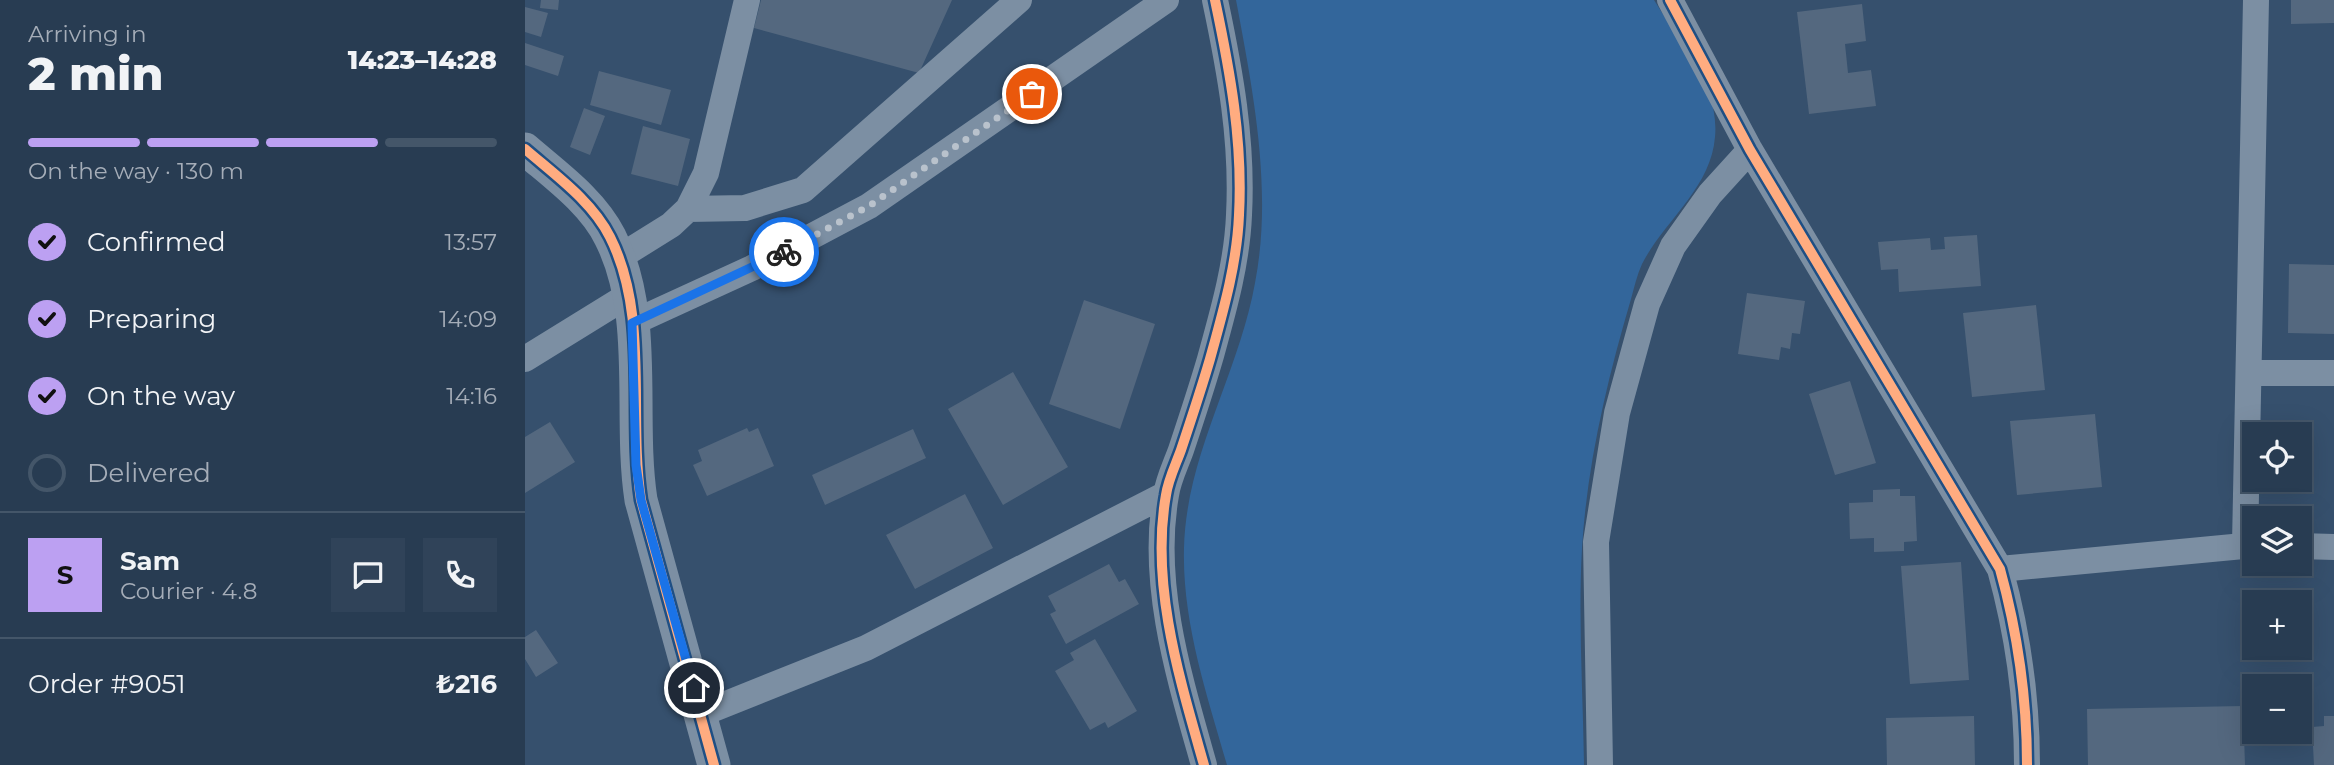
<!DOCTYPE html>
<html lang="en">
<head>
<meta charset="utf-8">
<style>
	body { margin:0; font-family:Montserrat,sans-serif; background:#304359; color:#f1f3f6; height:100vh; display:flex; flex-direction:column; font-size:26px; white-space:nowrap }
	* { box-sizing:border-box; margin:0 }
	p { font-size:23px; color:#a5adb8 }
	.icon { flex:none; width:38px; height:38px; fill:none; stroke:currentColor; stroke-width:2; stroke-linecap:round; stroke-linejoin:round }
	.map { position:relative; flex:1; overflow:hidden }
	.panel { display:flex; flex-direction:column; background:#283c52; width:525px }
	.panel>* { flex:none }
	.tools { position:absolute; left:1717px; top:422px; display:grid; gap:14px }
	.tools a { display:grid; place-items:center; width:70px; height:70px; border-radius:0px; background:#283c52; box-shadow:0 7px 28px #0002,0 0 0 2px #445669; font-size:35px }
	.pin { position:absolute; display:grid; place-items:center; width:60px; height:60px; color:#fff; margin:-30px; border:4px solid #fff; border-radius:50%; box-shadow:0 2px 7px #0007 }
	.courier { position:absolute; display:grid; place-items:center; width:70px; height:70px; margin:-35px; border:5px solid #1a73e8; border-radius:50%; background:#fff; color:#222; box-shadow:0 2px 9px #0007 }
	.summary em { font-style:normal; font-weight:800 }
	.summary div { display:flex; flex-direction:column-reverse }
	.summary { display:flex; align-items:center; justify-content:space-between; height:119px; padding:0 28px }
	h1 { font-size:46px; font-weight:800; line-height:52px }
	.bar { display:grid; grid-template-columns:repeat(4,1fr); gap:10px 7px; align-content:center; height:84px; padding:0 28px }
	.bar i { height:9px; border-radius:5px; background:#445669 }
	.bar .current { background:#bca0f2 }
	.bar p { grid-column:span 4 }
	.line { display:flex; align-items:center; gap:18px; padding:0 28px; border-top:2px solid #445669 }
	.line div { flex:1 }
	.round { display:grid; place-items:center; flex:none; width:74px; height:74px; border-radius:0px; background:#304359 }
	ol { padding:0 28px; list-style:none }
	li { display:flex; align-items:center; gap:21px; height:77px }
	li p { margin-inline-start:auto }
	li .icon { padding:7px; border-radius:50%; background:#bca0f2; color:#111; stroke-width:4 }
	li:last-child { color:#a5adb8 }
	li i { width:38px; height:38px; border:4px solid #445669; border-radius:50% }
	main { display:flex; flex:1; min-height:0 }
	.map>svg:first-child { display:block }
</style>
</head>
<body>
<main>
<section class="panel">
<div class="summary"><div><h1>2 min</h1><p>Arriving in</p></div><em>14:23–14:28</em></div>
<div class="bar"><i class="current"></i><i class="current"></i><i class="current"></i><i></i><p>On the way · 130 m</p></div>
<ol>
<li><svg class="icon" aria-label="check" viewBox="0 0 24 24"><path d="M5 12l5 5 9-10"/></svg>Confirmed<p>13:57</p></li>
<li><svg class="icon" aria-label="check" viewBox="0 0 24 24"><path d="M5 12l5 5 9-10"/></svg>Preparing<p>14:09</p></li>
<li><svg class="icon" aria-label="check" viewBox="0 0 24 24"><path d="M5 12l5 5 9-10"/></svg>On the way<p>14:16</p></li>
<li><i></i>Delivered</li>
</ol>
<div class="line" style="height:126px"><b class="round" style="background:#bca0f2;color:#111">S</b><div><b>Sam</b><p>Courier · 4.8</p></div><a class="round"><svg class="icon" aria-label="chat" viewBox="0 0 24 24"><path d="M4 5h16v11H9l-5 4z"/></svg></a><a class="round"><svg class="icon" aria-label="phone" viewBox="0 0 24 24"><path d="M5 4h4l2 5-3 2q2 4 5 5l2-3 5 2v4C11 20 4 13 5 4z"/></svg></a></div>
<div class="line" style="height:91px"><div>Order #9051</div><b>₺216</b></div>
</section>
<div class="map">
<svg width="1809" height="765" viewBox="0 0 1809 765">
	<rect width="100%" height="100%" fill="#36506d"/>
	<!-- green -->
	<path fill="#33669b" d="M711,0H1129C1154,41 1195,86 1190,137C1186,188 1139,221 1117,264C1112,275 1109,288 1106,299C1082,380 1062,465 1057,548C1053,620 1058,693 1059,765H702C682,695 657,622 659,548C661,455 714,373 730,283C748,190 728,91 711,0Z"/>
	<!-- building -->
	<path fill="#54687f" d="M16,0H34L33,10L15,8Z
		M236,0H427L394,73L229,28Z
		M1766,0H1809V23L1766,24Z
		M1337,4L1341,41L1320,44L1323,73L1346,70L1351,106L1284,114L1272,12Z
		M0,7L23,13L16,37L0,32Z
		M0,43L39,56L33,76L0,65Z
		M74,71L146,90L136,125L65,105Z
		M59,108L80,116L65,155L45,147Z
		M118,126L165,139L153,186L106,174Z
		M1452,235L1456,286L1374,292L1373,269L1356,270L1353,242L1405,238L1406,250L1420,249L1419,237Z
		M1764,264L1809,265V334L1763,333Z
		M1222,293L1280,301L1275,334L1267,333L1265,349L1256,347L1254,360L1213,354Z
		M559,300L630,324L595,429L524,404Z
		M1511,305L1520,390L1447,397L1438,313Z
		M488,372L543,467L478,505L423,409Z
		M1325,381L1351,463L1310,475L1284,394Z
		M1570,414L1577,487L1492,495L1485,421Z
		M25,422L50,462L0,493V437Z
		M222,428L224,432L233,428L249,466L182,496L168,465L177,461L173,450Z
		M388,429L401,458L300,505L287,475Z
		M1375,489V496H1390L1392,541L1379,542V551L1349,552V538L1325,539L1324,503L1348,502V490Z
		M440,494L468,548L390,589L361,535Z
		M1436,562L1444,680L1385,684L1376,566Z
		M584,564L594,582L600,579L614,604L541,644L525,614L531,611L523,596Z
		M11,630L33,663L11,677L0,659V637Z
		M570,639L612,711L583,728L580,722L565,730L530,671L549,660L545,653Z
		M1718,706L1720,765H1563L1562,709Z
		M1449,716L1450,765H1362L1361,718Z
		M1799,716H1809V765H1789L1787,727L1799,726Z"/>
	<g fill="none" stroke-linecap="round" stroke-linejoin="round">
		<!-- minor -->
		<path stroke="#7c8fa3" stroke-width="26" d="M1145,0L1225,150L1475,569C1493,634 1502,698 1502,765
			M163,209L220,208L278,190L494,0
			M93,258L146,225L163,209L181,173L222,0
			M107,323L227,268L344,206L641,0
			M0,359L102,296
			M1724,373H1809
			M1720,544L1731,0
			M1774,546L1809,547
			M1475,569L1729,545
			M176,714L341,648L641,494
			M679,765C655,680 625,585 641,495C643,480 651,464 656,450C666,420 676,390 685,359C698,312 712,264 714,215C718,141 705,71 690,0
			M1075,765L1071,542L1092,413L1122,304L1148,246L1185,194L1225,150"/>
		<!-- tertiary -->
		<path stroke="#7c8fa3" stroke-width="33" d="M0,149C30,175 67,201 85,237C125,316 103,415 116,500L189,765"/>
		<!-- cycleway casing -->
		<g stroke="#1f4f84" stroke-width="15">
			<path id="cycleway" d="M1145,0L1225,150L1475,569C1493,634 1502,698 1502,765
				M0,149C30,175 67,201 85,237C125,316 103,415 116,500L189,765
				M679,765C655,680 625,585 641,495C643,480 651,464 656,450C666,420 676,390 685,359C698,312 712,264 714,215C718,141 705,71 690,0"/>
		</g>
		<!-- cycleway -->
		<use href="#cycleway" stroke="#ffac80" stroke-width="10"/>
	</g>
	<g fill="none" stroke-linecap="round" stroke-linejoin="round">
		<!-- done -->
		<path stroke="#b9c2cc" stroke-width="7" stroke-dasharray="0 12.6" d="M259,252L344,206L507,94"/>
		<!-- route -->
		<path stroke="#1a73e8" stroke-width="9" d="M169,688L116,500L111,465L107,323L259,252"/>
	</g>
</svg>
<div class="tools">
<a><svg class="icon" aria-label="locate" viewBox="0 0 24 24"><circle cx="12" cy="12" r="6"/><path d="M12 2v4M12 18v4M2 12h4M18 12h4"/></svg></a>
<a><svg class="icon" aria-label="layers" viewBox="0 0 24 24"><path d="M12 4l9 5-9 5-9-5zM3 14l9 5 9-5"/></svg></a>
<a>+</a>
<a>−</a>
</div>
<div class="pin" style="left:507px;top:94px;background:#ea580c"><svg class="icon" aria-label="bag" viewBox="0 0 24 24"><path d="M5 8h14l-1 12H6zM9 8a3 3 0 0 1 6 0"/></svg></div>
<div class="pin" style="left:169px;top:688px;background:#1f2937"><svg class="icon" aria-label="home" viewBox="0 0 24 24"><path d="M3 11l9-7 9 7M6 9v11h12V9"/></svg></div>
<div class="courier" style="left:259px;top:252px"><svg class="icon" aria-label="bike" viewBox="0 0 24 24"><circle cx="6" cy="16" r="4"/><circle cx="18" cy="16" r="4"/><path d="M6 16l4-8h5l3 8M10 8l3 8H6M13 5h3"/></svg></div>
</div>
</main>
</body>
</html>
